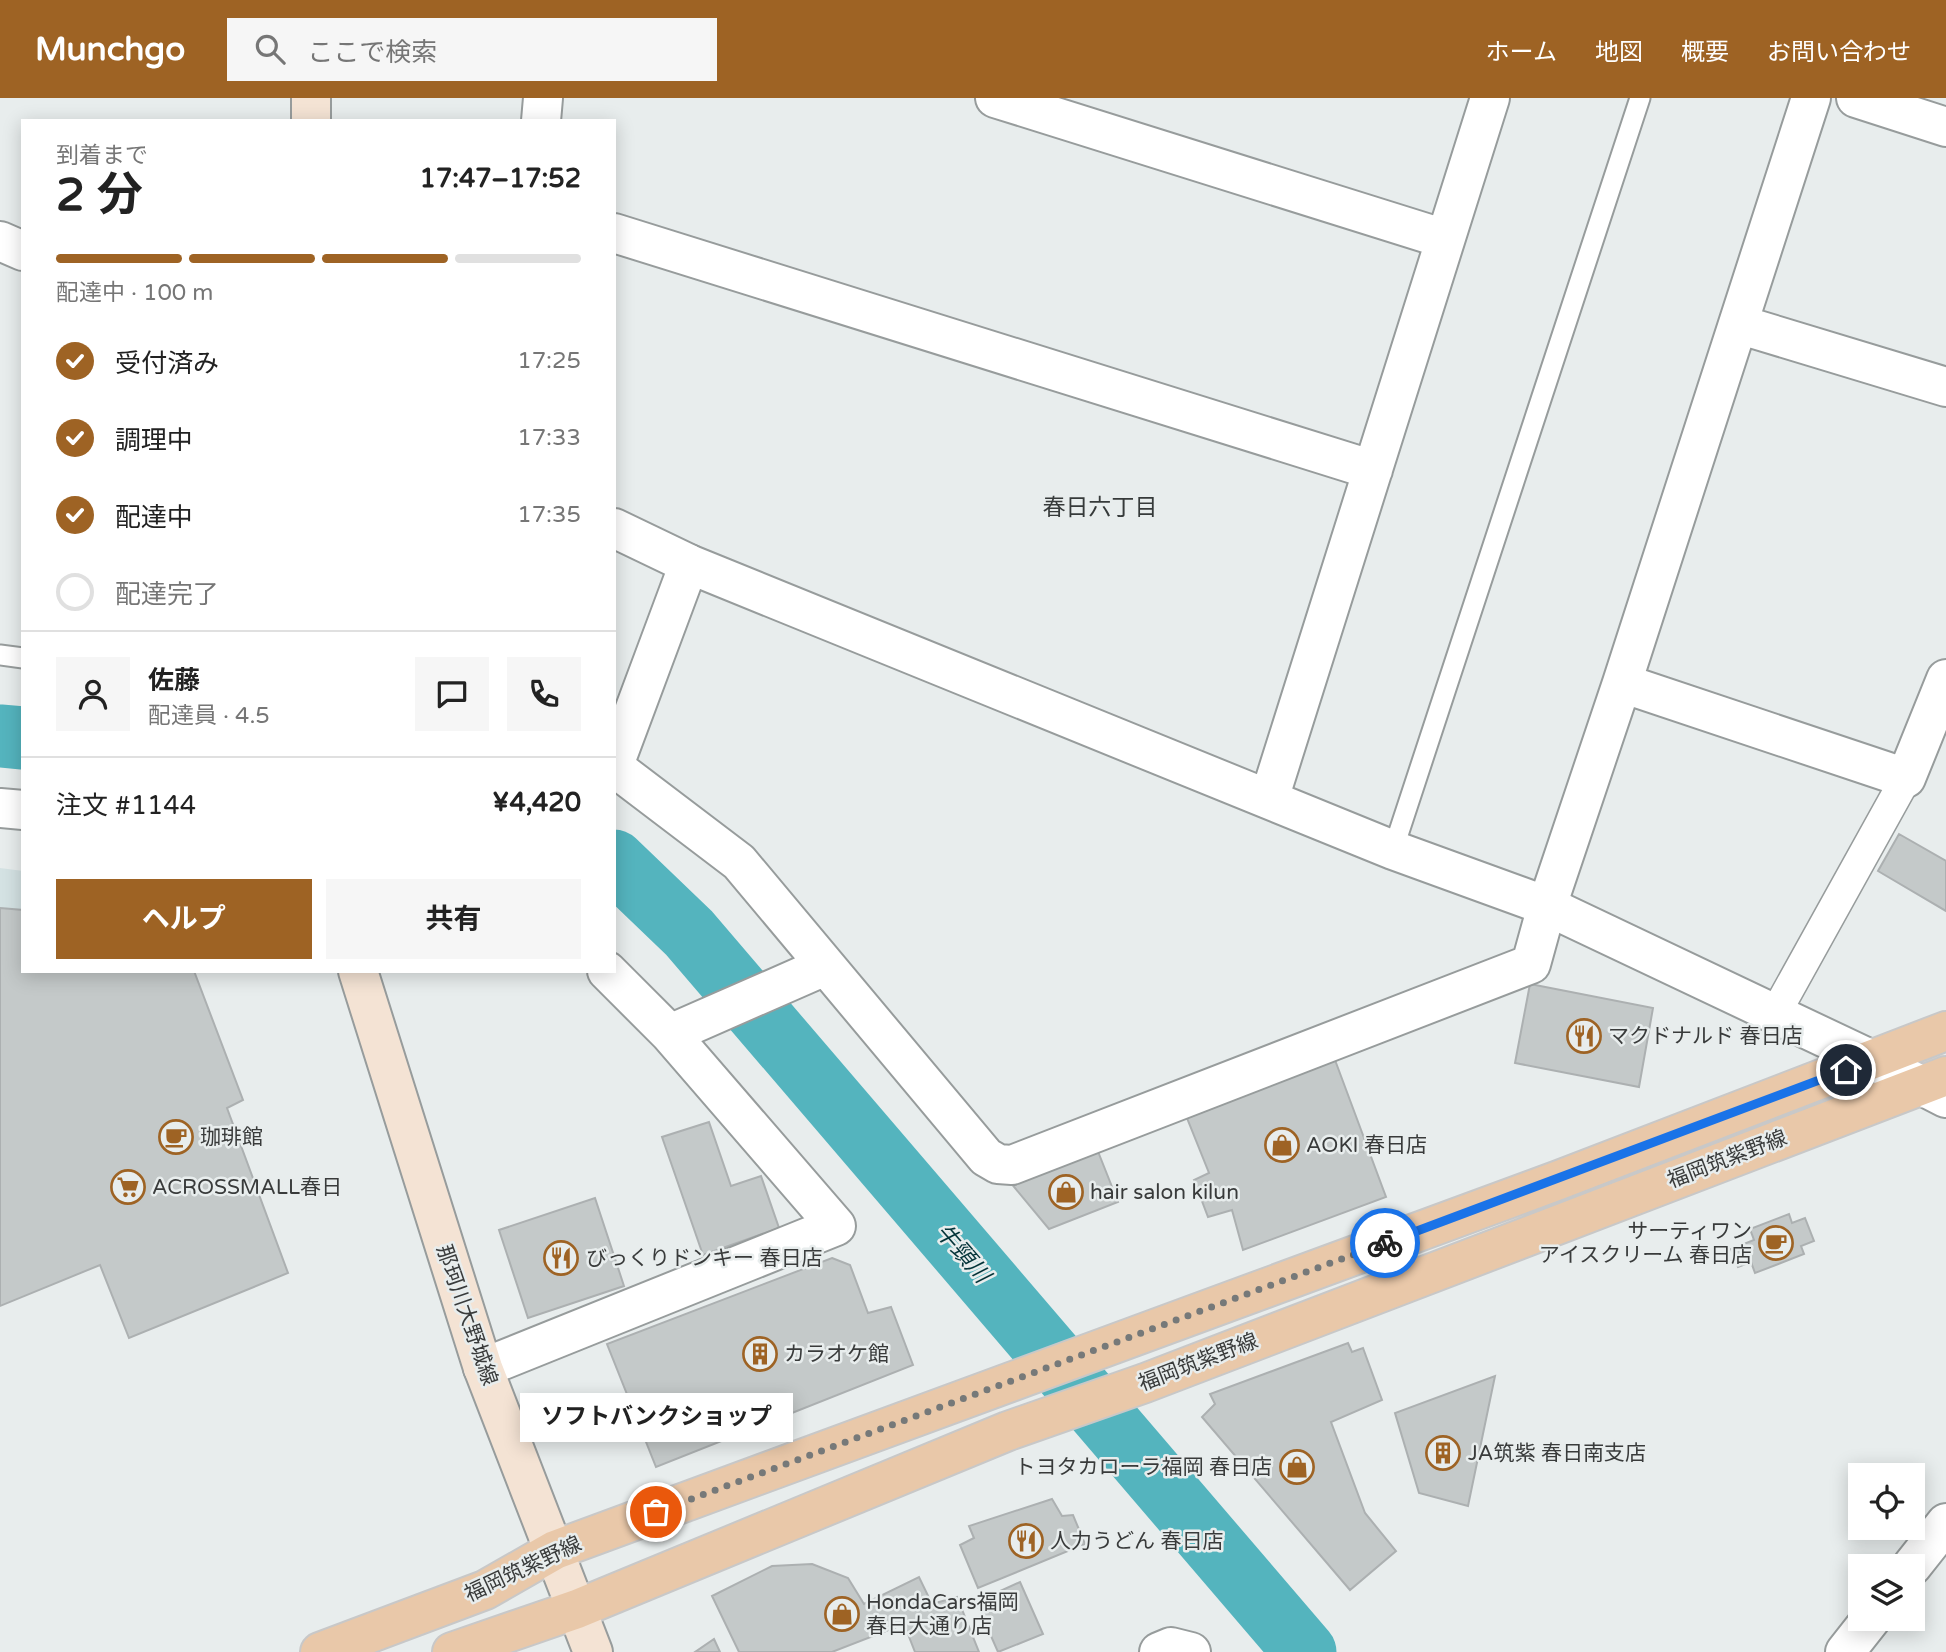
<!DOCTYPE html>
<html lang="ja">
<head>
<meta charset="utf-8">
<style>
	body { margin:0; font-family:"Varela Round","Noto Sans JP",sans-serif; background:#f6f6f6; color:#222; height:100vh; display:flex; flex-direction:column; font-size:26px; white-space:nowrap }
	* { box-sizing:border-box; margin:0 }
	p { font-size:23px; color:#767676 }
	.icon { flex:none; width:38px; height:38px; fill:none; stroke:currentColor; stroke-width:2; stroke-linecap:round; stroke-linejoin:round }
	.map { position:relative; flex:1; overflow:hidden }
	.details { position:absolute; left:21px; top:21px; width:595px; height:854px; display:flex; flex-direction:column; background:#fff; border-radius:0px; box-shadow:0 4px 18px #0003 }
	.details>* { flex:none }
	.buttons { position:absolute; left:1848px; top:1365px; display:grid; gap:14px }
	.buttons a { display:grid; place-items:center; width:77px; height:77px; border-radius:0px; background:#fff; box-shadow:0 4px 18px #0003; font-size:35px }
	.pin { position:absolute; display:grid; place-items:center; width:60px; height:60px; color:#fff; margin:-30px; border:4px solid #fff; border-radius:50%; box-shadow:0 2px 7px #0007 }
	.courier { position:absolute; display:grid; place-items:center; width:70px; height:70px; margin:-35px; border:5px solid #1a73e8; border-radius:50%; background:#fff; color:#222; box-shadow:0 2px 9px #0007 }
	.bubble { position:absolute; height:49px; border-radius:0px; background:#fff; box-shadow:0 4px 18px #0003; font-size:23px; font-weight:700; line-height:49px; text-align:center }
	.overview em { font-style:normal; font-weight:700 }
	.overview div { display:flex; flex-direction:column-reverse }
	.overview { display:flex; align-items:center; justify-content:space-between; height:119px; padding:0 35px }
	h1 { font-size:46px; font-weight:700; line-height:52px }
	.bar { display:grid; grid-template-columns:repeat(4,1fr); gap:10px 7px; align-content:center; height:84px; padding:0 35px }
	.bar i { height:9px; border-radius:5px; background:#e0e0e0 }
	.bar .current { background:#9e6324 }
	.bar p { grid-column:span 4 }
	.line { display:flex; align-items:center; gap:18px; padding:0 35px; border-top:2px solid #e0e0e0 }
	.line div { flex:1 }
	.round { display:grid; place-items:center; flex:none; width:74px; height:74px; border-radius:0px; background:#f6f6f6 }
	ol { padding:0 35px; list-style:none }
	li { display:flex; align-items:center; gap:21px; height:77px }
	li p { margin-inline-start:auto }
	li .icon { padding:7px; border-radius:50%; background:#9e6324; color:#fff; stroke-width:4 }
	li:last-child { color:#767676 }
	li i { width:38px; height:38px; border:4px solid #e0e0e0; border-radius:50% }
	.action { display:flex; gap:14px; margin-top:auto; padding:14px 35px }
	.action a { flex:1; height:80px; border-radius:0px; background:#9e6324; color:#fff; font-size:28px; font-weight:700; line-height:80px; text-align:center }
	.action a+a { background:#f6f6f6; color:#222 }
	header { display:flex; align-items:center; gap:42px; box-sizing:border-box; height:98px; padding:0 35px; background:#9e6324; color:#fff }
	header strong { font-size:33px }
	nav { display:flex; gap:38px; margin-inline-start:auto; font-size:24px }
	.search { width:490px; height:63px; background:#f6f6f6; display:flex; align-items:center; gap:18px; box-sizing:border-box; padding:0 24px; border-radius:0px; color:#767676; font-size:26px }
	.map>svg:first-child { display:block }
</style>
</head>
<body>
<header>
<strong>Munchgo</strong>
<div class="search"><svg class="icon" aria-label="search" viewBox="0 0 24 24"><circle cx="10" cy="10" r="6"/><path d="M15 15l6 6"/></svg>ここで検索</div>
<nav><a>ホーム</a><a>地図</a><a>概要</a><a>お問い合わせ</a></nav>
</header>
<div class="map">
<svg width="1946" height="1554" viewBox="0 0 1946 1554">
	<rect width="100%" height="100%" fill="#e8eded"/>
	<!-- built -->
	<path fill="#d4e2e3" d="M0,770L23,773V813L0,811Z"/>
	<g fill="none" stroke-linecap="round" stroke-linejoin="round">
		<!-- river -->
		<path stroke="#54b4be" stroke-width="63" d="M0,638L23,640
			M614,763L689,835L1305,1554"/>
	</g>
	<!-- building -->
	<path fill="#c4c9c9" stroke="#acb0b1" stroke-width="2" d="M1899,736L1946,763V813L1878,773Z
		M0,810L23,812V873H194L243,1002L227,1010L288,1175L129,1240L100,1167L0,1208Z
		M1530,886L1653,910L1639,989L1515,965Z
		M1335,962L1386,1099L1243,1152L1232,1112L1208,1119L1194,1082L1209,1075L1187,1020Z
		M709,1024L731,1088L761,1078L779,1130L703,1157L662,1039Z
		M1097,1051L1118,1104L1049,1131L1010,1084Z
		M595,1100L624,1188L528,1220L499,1132Z
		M1789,1116L1792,1125L1805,1120L1814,1143L1801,1148L1804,1156L1755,1175L1751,1164L1738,1169L1731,1151L1754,1142L1750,1131Z
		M832,1160L850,1167L868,1215L891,1209L913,1267L656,1369L607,1246Z
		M1348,1245L1352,1254L1363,1250L1382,1302L1331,1324L1365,1415L1396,1453L1350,1492L1202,1319L1215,1306L1210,1296Z
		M1495,1278L1468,1408L1419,1395L1395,1315Z
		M1052,1401L1062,1418L1073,1417L1085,1446L978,1490L960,1447L974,1440L969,1428Z
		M812,1466L848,1480L864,1506L919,1479L932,1506L957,1499L979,1554H915L904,1526L832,1554H739L712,1498L772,1468Z
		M1020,1484L1043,1536L998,1554L976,1504Z
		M714,1541L720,1554H695Z"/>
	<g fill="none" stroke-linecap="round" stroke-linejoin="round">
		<!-- service casing -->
		<g stroke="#979c9c" stroke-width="23">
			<path id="service" d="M0,557L23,560
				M1393,752L1640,0"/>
		</g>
		<!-- pedestrian casing -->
		<g stroke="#979c9c" stroke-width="33">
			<path id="pedestrian" d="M1775,916L1906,680"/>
		</g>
		<!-- minor casing -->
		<g stroke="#979c9c" stroke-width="42">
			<path id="minor" d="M995,0L1445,141
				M541,23L543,0
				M614,135L1373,372
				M1738,226L1946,289
				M1622,585L1906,680L1946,581
				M614,667L689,466
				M614,669L739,764L986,1059L998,1066L1012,1067L1531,866L1547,808L1622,585L1811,0
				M1269,701L1490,0
				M0,710L23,712
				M670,936L825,868
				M483,1270L836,1128L670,936L607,873
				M1912,1468L1946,1425
				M1159,1554L1171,1549L1191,1554
				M1845,1554L1871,1521"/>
		</g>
		<!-- tertiary casing -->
		<g stroke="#979c9c" stroke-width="42">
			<path id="tertiary" d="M1856,0L1946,29
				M0,143L23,153
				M614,430L689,466L1393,752L1547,808L1872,962L1946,1000"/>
		</g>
		<!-- secondary casing -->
		<g stroke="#979c9c" stroke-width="42">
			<path id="secondary" d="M311,0V23
				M358,873L483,1270L593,1554"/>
		</g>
		<!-- primary casing -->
		<g stroke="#c8c8c8" stroke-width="42">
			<path id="primary" d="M320,1554L485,1492L555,1452L1559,1082L1946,933
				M452,1554L577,1511L1008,1333L1145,1285L1946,978"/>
		</g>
		<!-- service -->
		<use href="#service" stroke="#fff" stroke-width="19"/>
		<!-- pedestrian -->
		<use href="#pedestrian" stroke="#fff" stroke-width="30"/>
		<!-- minor -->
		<use href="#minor" stroke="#fff" stroke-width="38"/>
		<!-- tertiary -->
		<use href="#tertiary" stroke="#fff" stroke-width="38"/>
		<!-- secondary -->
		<use href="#secondary" stroke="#f4e3d4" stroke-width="38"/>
		<!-- primary -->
		<use href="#primary" stroke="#e9c8a9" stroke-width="38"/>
	</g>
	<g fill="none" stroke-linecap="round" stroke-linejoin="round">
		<!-- done -->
		<path stroke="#767979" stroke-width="7" stroke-dasharray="0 12.6" d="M656,1414L1385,1145"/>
		<!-- route -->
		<path stroke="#1a73e8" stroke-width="9" d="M1385,1145L1846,972"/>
	</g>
	<!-- icons -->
	<defs>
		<g id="restaurant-ring" transform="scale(1.75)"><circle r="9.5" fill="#e8eded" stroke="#9e6324" stroke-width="1.5"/><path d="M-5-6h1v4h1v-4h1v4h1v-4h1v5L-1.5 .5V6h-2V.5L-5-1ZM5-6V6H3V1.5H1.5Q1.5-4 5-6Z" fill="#9e6324"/></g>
		<g id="cafe-ring" transform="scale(1.75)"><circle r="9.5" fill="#e8eded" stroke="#9e6324" stroke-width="1.5"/><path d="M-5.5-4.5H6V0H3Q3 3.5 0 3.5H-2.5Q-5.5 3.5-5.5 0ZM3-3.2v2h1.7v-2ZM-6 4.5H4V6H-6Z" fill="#9e6324"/></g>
		<g id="shop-ring" transform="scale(1.75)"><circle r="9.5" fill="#e8eded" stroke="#9e6324" stroke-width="1.5"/><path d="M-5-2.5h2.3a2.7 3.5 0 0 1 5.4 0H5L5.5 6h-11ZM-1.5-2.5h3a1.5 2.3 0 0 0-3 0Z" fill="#9e6324"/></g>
		<g id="supermarket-ring" transform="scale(1.75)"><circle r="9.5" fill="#e8eded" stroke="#9e6324" stroke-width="1.5"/><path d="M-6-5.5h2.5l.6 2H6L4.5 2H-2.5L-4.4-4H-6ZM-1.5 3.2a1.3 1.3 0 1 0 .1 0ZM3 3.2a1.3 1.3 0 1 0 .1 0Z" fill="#9e6324"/></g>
		<g id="building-ring" transform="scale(1.75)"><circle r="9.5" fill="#e8eded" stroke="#9e6324" stroke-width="1.5"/><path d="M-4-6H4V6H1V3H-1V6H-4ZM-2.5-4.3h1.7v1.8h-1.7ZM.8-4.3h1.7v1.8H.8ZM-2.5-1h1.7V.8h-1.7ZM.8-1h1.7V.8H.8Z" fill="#9e6324"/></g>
	</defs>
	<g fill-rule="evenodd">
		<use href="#restaurant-ring" x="1584" y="938"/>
		<use href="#cafe-ring" x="176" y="1039"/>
		<use href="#shop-ring" x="1282" y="1047"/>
		<use href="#supermarket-ring" x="128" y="1089"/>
		<use href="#shop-ring" x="1066" y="1094"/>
		<use href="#cafe-ring" x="1776" y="1145"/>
		<use href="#restaurant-ring" x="561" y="1160"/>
		<use href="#building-ring" x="760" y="1256"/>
		<use href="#building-ring" x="1443" y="1355"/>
		<use href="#shop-ring" x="1297" y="1369"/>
		<use href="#restaurant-ring" x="1026" y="1443"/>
		<use href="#shop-ring" x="842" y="1516"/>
	</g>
	<g text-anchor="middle" stroke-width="5" stroke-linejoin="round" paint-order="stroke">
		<!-- poi labels -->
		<g font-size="21" fill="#393b3b" stroke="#e8eded" text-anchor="start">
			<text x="1608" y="945">マクドナルド 春日店</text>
			<text x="200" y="1046">珈琲館</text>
			<text x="1306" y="1054">AOKI 春日店</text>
			<text x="152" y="1096">ACROSSMALL春日</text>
			<text x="1090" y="1101">hair salon kilun</text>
			<text x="1752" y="1140" text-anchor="end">サーティワン<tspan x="1752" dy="24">アイスクリーム 春日店</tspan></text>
			<text x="586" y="1167">びっくりドンキー 春日店</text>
			<text x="784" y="1263">カラオケ館</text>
			<text x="1468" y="1362">JA筑紫 春日南支店</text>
			<text x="1272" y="1376" text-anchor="end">トヨタカローラ福岡 春日店</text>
			<text x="1050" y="1450">人力うどん 春日店</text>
			<text x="866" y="1511">HondaCars福岡<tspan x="866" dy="24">春日大通り店</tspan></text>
		</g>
		<!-- street labels -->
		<g font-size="21" fill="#393b3b" stroke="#e8eded">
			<text transform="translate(1727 1061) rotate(-21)" y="7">福岡筑紫野線</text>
			<text transform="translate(467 1217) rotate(71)" y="7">那珂川大野城線</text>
			<text transform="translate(1198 1264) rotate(-21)" y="7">福岡筑紫野線</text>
			<text transform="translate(523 1471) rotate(-25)" y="7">福岡筑紫野線</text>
		</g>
		<!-- neighbourhood labels -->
		<g font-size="23" fill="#363a3a" stroke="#e8eded">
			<text x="1100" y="417">春日六丁目</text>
		</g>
		<!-- water labels -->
		<g font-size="23" font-style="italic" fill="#043439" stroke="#e8eded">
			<text transform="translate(963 1155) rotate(49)" y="8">牛頸川</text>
		</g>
	</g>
</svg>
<div class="buttons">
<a><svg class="icon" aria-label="locate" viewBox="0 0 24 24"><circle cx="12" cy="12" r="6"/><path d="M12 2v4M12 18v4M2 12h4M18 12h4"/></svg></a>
<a><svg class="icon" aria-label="layers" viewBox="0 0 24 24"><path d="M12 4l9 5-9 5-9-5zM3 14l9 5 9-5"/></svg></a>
</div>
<div class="pin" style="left:656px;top:1414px;background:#ea580c"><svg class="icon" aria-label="bag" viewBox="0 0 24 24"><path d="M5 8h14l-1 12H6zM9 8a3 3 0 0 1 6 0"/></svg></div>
<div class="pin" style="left:1846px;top:972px;background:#1f2937"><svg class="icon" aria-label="home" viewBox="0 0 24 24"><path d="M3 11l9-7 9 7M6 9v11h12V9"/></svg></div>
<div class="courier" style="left:1385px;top:1145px"><svg class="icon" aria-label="bike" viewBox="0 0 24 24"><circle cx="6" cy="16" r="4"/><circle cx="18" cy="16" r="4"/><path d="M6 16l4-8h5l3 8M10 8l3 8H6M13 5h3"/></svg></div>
<div class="bubble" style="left:520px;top:1295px;width:273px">ソフトバンクショップ</div>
<section class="details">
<div class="overview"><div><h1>2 分</h1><p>到着まで</p></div><em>17:47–17:52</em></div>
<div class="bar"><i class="current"></i><i class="current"></i><i class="current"></i><i></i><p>配達中 · 100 m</p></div>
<ol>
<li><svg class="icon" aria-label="check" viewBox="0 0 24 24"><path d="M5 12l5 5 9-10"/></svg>受付済み<p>17:25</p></li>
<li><svg class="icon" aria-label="check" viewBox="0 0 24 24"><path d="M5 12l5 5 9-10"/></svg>調理中<p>17:33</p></li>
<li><svg class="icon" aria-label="check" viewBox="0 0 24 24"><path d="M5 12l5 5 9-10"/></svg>配達中<p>17:35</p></li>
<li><i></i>配達完了</li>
</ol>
<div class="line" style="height:126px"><a class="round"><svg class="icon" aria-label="person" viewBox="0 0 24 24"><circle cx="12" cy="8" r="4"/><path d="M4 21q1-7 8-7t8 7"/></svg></a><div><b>佐藤</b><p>配達員 · 4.5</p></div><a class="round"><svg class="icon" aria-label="chat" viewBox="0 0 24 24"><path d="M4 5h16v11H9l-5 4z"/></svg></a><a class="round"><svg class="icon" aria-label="phone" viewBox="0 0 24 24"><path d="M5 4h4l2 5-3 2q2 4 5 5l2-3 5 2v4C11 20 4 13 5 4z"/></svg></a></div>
<div class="line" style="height:91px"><div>注文 #1144</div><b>¥4,420</b></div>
<div class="action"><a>ヘルプ</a><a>共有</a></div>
</section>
</div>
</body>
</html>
